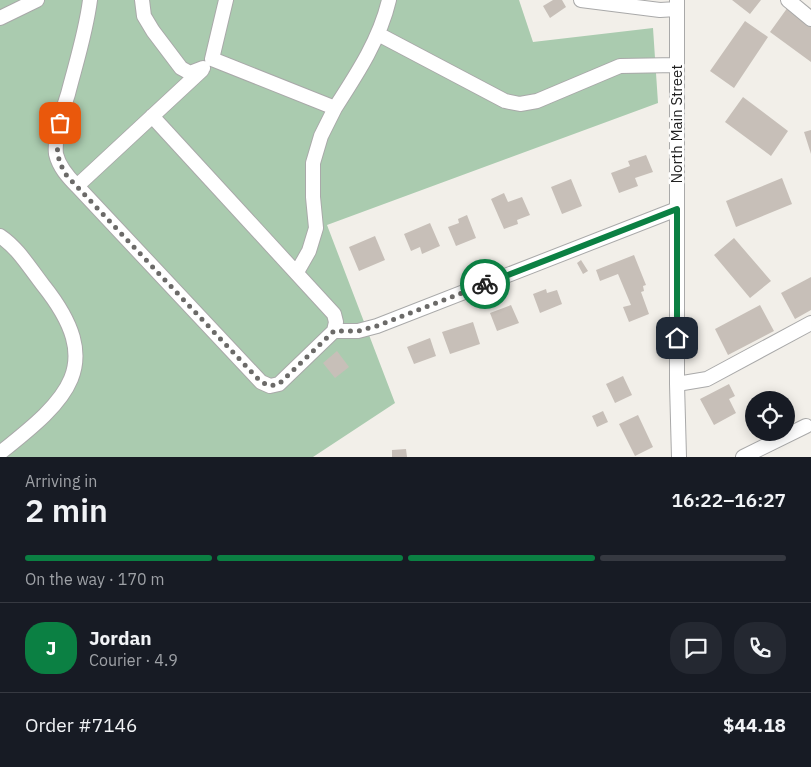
<!DOCTYPE html>
<html lang="en">
<head>
<meta charset="utf-8">
<style>
	body { margin:0; font-family:"IBM Plex Sans",sans-serif; background:#242831; color:#f1f3f6; height:100vh; display:flex; flex-direction:column; font-size:19px; white-space:nowrap }
	* { box-sizing:border-box; margin:0 }
	p { font-size:16px; color:#9ea1a6 }
	.icon { flex:none; width:28px; height:28px; fill:none; stroke:currentColor; stroke-width:2; stroke-linecap:round; stroke-linejoin:round }
	.map { position:relative; height:457px; overflow:hidden }
	.drawer { display:flex; flex-direction:column; background:#171b24; flex:1 }
	.drawer>* { flex:none }
	.controls { position:absolute; left:745px; top:391px; display:grid; gap:10px }
	.controls a { display:grid; place-items:center; width:50px; height:50px; border-radius:50%; background:#171b24; box-shadow:0 2px 12px #0003; font-size:25px }
	.pin { position:absolute; display:grid; place-items:center; width:42px; height:42px; color:#fff; margin:-21px; border-radius:10px; box-shadow:0 2px 8px #0006 }
	.courier { position:absolute; display:grid; place-items:center; width:50px; height:50px; margin:-25px; border:4px solid #0b8043; border-radius:50%; background:#fff; color:#222; box-shadow:0 1px 6px #0007 }
	.head em { font-style:normal; font-weight:600 }
	.head div { display:flex; flex-direction:column-reverse }
	.head { display:flex; align-items:center; justify-content:space-between; height:85px; padding:0 25px }
	h1 { font-size:32px; font-weight:600; line-height:38px }
	.bar { display:grid; grid-template-columns:repeat(4,1fr); gap:8px 5px; align-content:center; height:60px; padding:0 25px }
	.bar i { height:6px; border-radius:4px; background:#363941 }
	.bar .selected { background:#0b8043 }
	.bar p { grid-column:span 4 }
	.line { display:flex; align-items:center; gap:12px; padding:0 25px; border-top:1px solid #363941 }
	.line div { flex:1 }
	.round { display:grid; place-items:center; flex:none; width:52px; height:52px; border-radius:20px; background:#242831 }
	.map>svg:first-child { display:block }
</style>
</head>
<body>
<div class="map">
<svg width="811" height="457" viewBox="0 0 811 457">
	<rect width="100%" height="100%" fill="#f2efe9"/>
	<!-- cemetery -->
	<path fill="#aacbaf" d="M0,0H519L533,42L653,28L658,103L327,225L395,403L313,457H0Z"/>
	<!-- building -->
	<path fill="#c7bfb8" d="M553,0H562L566,7L550,18L543,6Z
		M732,0H761L750,14Z
		M788,7L811,24V62L770,32Z
		M745,21L768,37L734,88L710,71Z
		M743,97L788,131L771,156L725,122Z
		M811,130V154L804,132Z
		M646,155L653,172L635,178L638,186L619,193L611,173L630,166L628,161Z
		M782,178L792,204L736,227L726,201Z
		M571,179L582,206L562,214L551,187Z
		M504,193L508,202L522,197L530,215L517,220L518,224L504,229L491,199Z
		M467,215L476,238L456,246L448,227L459,223L458,219Z
		M430,223L440,246L422,254L420,247L411,251L404,234Z
		M375,236L385,260L359,271L349,247Z
		M734,238L771,281L750,298L714,255Z
		M634,255L646,285L643,286L644,291L641,292L649,314L629,322L623,307L631,305L618,274L600,281L596,270Z
		M581,260L588,271L583,274L577,263Z
		M811,277V310L795,319L781,293Z
		M546,289L547,293L557,290L562,304L540,313L533,294Z
		M511,305L519,323L497,331L490,313Z
		M760,305L774,331L728,355L715,329Z
		M473,322L480,344L450,354L442,332Z
		M430,338L436,356L414,364L407,347Z
		M337,351L349,367L335,378L323,363Z
		M623,376L632,395L615,403L606,384Z
		M729,384L735,396L729,399L736,413L714,425L700,399Z
		M603,411L608,422L597,427L592,416Z
		M638,415L653,447L635,456L619,424Z
		M406,449L407,457H392V450Z"/>
	<g fill="none" stroke-linecap="round" stroke-linejoin="round">
		<!-- minor casing -->
		<g stroke="#a9a9a9" stroke-width="16">
			<path id="minor" d="M142,0L144,16L153,31L181,68L190,73L203,68
				M226,0L212,59L335,108C357,74 380,39 389,0
				M581,0L660,10L677,9
				M677,0V384L679,457
				M788,0L811,19
				M0,18L37,0
				M378,34L505,101L520,104L537,101L620,66L677,65
				M152,116L334,314L336,322L334,331L279,384L270,386L261,382L77,186L202,70
				M77,186C68,177 59,167 56,154C54,138 63,109 68,94C76,63 86,32 90,0
				M0,236C18,248 29,267 43,285C107,365 68,399 0,453
				M297,272L309,251L316,228L313,197V163L321,136L335,108
				M334,331H358L377,326L677,209
				M677,384L707,379L811,323
				M743,457L806,426"/>
		</g>
		<!-- minor -->
		<use href="#minor" stroke="#fff" stroke-width="14"/>
	</g>
	<g fill="none" stroke-linecap="round" stroke-linejoin="round">
		<!-- done -->
		<path stroke="#6b6a68" stroke-width="5" stroke-dasharray="0 9" d="M60,123C57,145 54,156 67,176L261,382L270,386L279,384L334,331H358L377,326L485,284"/>
		<!-- route -->
		<path stroke="#0b8043" stroke-width="6" d="M485,284L677,209V338"/>
	</g>
	<g text-anchor="middle" stroke-width="5" stroke-linejoin="round" paint-order="stroke">
		<!-- street labels -->
		<g font-size="15" fill="#222" stroke="#fff">
			<text transform="translate(677 124) rotate(-90)" y="5">North Main Street</text>
		</g>
	</g>
</svg>
<div class="controls">
<a><svg class="icon" aria-label="locate" viewBox="0 0 24 24"><circle cx="12" cy="12" r="6"/><path d="M12 2v4M12 18v4M2 12h4M18 12h4"/></svg></a>
</div>
<div class="pin" style="left:60px;top:123px;background:#ea580c"><svg class="icon" aria-label="bag" viewBox="0 0 24 24"><path d="M5 8h14l-1 12H6zM9 8a3 3 0 0 1 6 0"/></svg></div>
<div class="pin" style="left:677px;top:338px;background:#1f2937"><svg class="icon" aria-label="home" viewBox="0 0 24 24"><path d="M3 11l9-7 9 7M6 9v11h12V9"/></svg></div>
<div class="courier" style="left:485px;top:284px"><svg class="icon" aria-label="bike" viewBox="0 0 24 24"><circle cx="6" cy="16" r="4"/><circle cx="18" cy="16" r="4"/><path d="M6 16l4-8h5l3 8M10 8l3 8H6M13 5h3"/></svg></div>
</div>
<section class="drawer">
<div class="head"><div><h1>2 min</h1><p>Arriving in</p></div><em>16:22–16:27</em></div>
<div class="bar"><i class="selected"></i><i class="selected"></i><i class="selected"></i><i></i><p>On the way · 170 m</p></div>
<div class="line" style="height:90px"><b class="round" style="background:#0b8043;color:#fff">J</b><div><b>Jordan</b><p>Courier · 4.9</p></div><a class="round"><svg class="icon" aria-label="chat" viewBox="0 0 24 24"><path d="M4 5h16v11H9l-5 4z"/></svg></a><a class="round"><svg class="icon" aria-label="phone" viewBox="0 0 24 24"><path d="M5 4h4l2 5-3 2q2 4 5 5l2-3 5 2v4C11 20 4 13 5 4z"/></svg></a></div>
<div class="line" style="height:65px"><div>Order #7146</div><b>$44.18</b></div>
</section>
</body>
</html>
